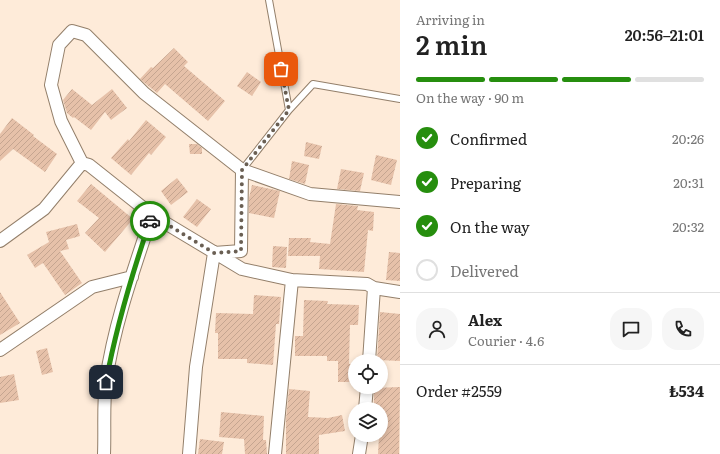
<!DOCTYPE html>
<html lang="en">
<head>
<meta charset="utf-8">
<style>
	body { margin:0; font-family:Literata,serif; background:#f6f6f6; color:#222; height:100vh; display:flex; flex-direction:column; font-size:15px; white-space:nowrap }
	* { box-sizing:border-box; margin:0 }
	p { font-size:13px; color:#767676 }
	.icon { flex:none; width:22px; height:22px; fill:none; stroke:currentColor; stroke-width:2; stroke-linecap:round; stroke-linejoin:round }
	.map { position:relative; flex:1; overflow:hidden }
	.sheet { display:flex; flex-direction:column; background:#fff; width:320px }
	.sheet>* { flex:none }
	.buttons { position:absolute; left:348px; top:354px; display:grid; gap:8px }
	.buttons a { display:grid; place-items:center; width:40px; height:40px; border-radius:50%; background:#fff; box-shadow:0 2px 6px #0003; font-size:20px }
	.pin { position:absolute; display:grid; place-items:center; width:34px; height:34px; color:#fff; margin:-17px; border-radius:8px; box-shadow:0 2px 6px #0006 }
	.courier { position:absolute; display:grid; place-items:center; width:40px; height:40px; margin:-20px; border:3px solid #268e0e; border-radius:50%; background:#fff; color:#222; box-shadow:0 1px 5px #0007 }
	.headline em { font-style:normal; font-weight:600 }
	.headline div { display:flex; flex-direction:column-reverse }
	.headline { display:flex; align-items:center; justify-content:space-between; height:68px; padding:0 16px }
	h1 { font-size:26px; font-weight:600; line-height:30px }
	.bar { display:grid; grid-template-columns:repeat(4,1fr); gap:6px 4px; align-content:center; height:48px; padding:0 16px }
	.bar i { height:5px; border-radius:3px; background:#e0e0e0 }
	.bar .active { background:#268e0e }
	.bar p { grid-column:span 4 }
	.line { display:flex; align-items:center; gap:10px; padding:0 16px; border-top:1px solid #e0e0e0 }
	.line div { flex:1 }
	.round { display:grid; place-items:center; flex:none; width:42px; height:42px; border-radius:16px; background:#f6f6f6 }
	ol { padding:0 16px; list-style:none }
	li { display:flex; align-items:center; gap:12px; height:44px }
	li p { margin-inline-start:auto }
	li .icon { padding:4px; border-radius:50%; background:#268e0e; color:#fff; stroke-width:4 }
	li:last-child { color:#767676 }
	li i { width:22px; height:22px; border:2px solid #e0e0e0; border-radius:50% }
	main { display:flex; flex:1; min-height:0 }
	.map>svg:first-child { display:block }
</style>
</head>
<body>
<main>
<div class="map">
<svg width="400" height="454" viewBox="0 0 400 454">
	<defs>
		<pattern id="building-hatch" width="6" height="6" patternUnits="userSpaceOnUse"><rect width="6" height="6" fill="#e6c1a9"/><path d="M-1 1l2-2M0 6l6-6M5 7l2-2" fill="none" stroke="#c5a590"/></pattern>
	</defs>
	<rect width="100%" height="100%" fill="#feebd9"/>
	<!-- building -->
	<path fill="url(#building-hatch)" d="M174,48L188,62L184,66L225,101L208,121L165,84L157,93L140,79L151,67L153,68Z
		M247,72L261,82L252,96L237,86Z
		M72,89L92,105L112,89L127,108L111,120L105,112L91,130L74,117L73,118L67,113L63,100Z
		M12,118L34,135L33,136L57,154L45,172L13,149L0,161V134Z
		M146,120L166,137L151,155L149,153L131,175L111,158L128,139L129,141Z
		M306,142L322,146L319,159L304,156Z
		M189,144H197L202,148V154H190Z
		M376,155L397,160L391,185L371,180Z
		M292,161L309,165L305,184L289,179Z
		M341,169L364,173L360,191L337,189Z
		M177,178L188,192L171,205L161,191Z
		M91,184L133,219L105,252L85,233L99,218L77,201Z
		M252,185L280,191L274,218L249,213V198Z
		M197,199L211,209L197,227L183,217Z
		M336,204L358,206L357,210L374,212L373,231L368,230L364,272L319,269L320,256H288L289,238H311L310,242L330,244Z
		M77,224L80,236L66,240L69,249L60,251L82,283L65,295L43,263L35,268L27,255L49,242L46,232Z
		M273,246L287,247L286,268L272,267Z
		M389,252L400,253V281L386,280Z
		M0,292L20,323L0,335Z
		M254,295L281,297L279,324H276L273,365L247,363V359H218V333H215L216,313L253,314Z
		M304,300L328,301L327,304L359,305L358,325H350L349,364H355V382H338V361H327V356H295V336H303Z
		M380,312L400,314V361L377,360Z
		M47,348L53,372L42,375L36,351Z
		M14,374L19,400L0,403V377Z
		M400,387L399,454H378L379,435H381V409H374V388Z
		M289,389L310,391L308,417L328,418L342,415L345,431L319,435V454H286V419Z
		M221,412L264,416L263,440H266L267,454H245L244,439L219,437Z
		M200,439L224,442L222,454H198Z"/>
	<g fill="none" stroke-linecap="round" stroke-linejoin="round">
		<!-- service casing -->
		<g stroke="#937f6a" stroke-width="8">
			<path id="service" d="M289,110L313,84L400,99
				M242,170L289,110L269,0"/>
		</g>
		<!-- minor casing -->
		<g stroke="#937f6a" stroke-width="14">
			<path id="minor" d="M82,163L61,121L51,85L59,45L72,31L86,35L144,93L242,170
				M0,241L44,209L82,163L89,165L152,215L242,269L292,280L367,284L374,288L400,292
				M0,350L92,287L132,277
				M369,361L374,288
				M365,409L367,387
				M104,454C105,430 103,404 106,381C114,324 134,269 152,215
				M189,454L196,367L214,253L241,251L242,170L310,194L400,202
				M275,454L292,280
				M359,454L362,435"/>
		</g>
		<!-- service -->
		<use href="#service" stroke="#fff" stroke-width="6"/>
		<!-- minor -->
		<use href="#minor" stroke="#fff" stroke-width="12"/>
	</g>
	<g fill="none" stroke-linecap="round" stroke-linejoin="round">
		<!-- done -->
		<path stroke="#6a5f53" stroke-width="4" stroke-dasharray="0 7.2" d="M150,221L152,215L214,253L241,251L242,170L289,110L281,69"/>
		<!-- route -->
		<path stroke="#268e0e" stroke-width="5" d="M106,382C116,327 132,274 150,221"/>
	</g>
</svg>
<div class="buttons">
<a><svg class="icon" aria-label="locate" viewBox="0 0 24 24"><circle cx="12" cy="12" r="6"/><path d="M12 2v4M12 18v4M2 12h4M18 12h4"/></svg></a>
<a><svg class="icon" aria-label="layers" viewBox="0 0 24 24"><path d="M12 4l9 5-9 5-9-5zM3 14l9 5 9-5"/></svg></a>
</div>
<div class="pin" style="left:281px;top:69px;background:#ea580c"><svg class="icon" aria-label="bag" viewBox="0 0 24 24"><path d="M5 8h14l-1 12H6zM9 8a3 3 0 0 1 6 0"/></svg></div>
<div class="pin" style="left:106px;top:382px;background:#1f2937"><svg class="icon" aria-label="home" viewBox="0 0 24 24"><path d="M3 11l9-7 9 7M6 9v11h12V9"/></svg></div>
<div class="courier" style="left:150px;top:221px"><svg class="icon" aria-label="car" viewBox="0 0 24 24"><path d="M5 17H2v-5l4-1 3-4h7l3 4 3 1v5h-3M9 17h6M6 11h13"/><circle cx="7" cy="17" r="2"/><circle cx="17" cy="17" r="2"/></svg></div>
</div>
<section class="sheet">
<div class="headline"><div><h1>2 min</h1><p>Arriving in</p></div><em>20:56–21:01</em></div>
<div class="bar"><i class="active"></i><i class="active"></i><i class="active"></i><i></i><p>On the way · 90 m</p></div>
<ol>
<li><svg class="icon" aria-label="check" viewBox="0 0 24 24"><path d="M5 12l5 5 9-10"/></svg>Confirmed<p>20:26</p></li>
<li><svg class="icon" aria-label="check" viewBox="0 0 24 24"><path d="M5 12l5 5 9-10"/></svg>Preparing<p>20:31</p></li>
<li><svg class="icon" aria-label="check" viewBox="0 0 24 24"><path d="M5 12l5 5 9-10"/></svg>On the way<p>20:32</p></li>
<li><i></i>Delivered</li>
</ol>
<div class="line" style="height:72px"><a class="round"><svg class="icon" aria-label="person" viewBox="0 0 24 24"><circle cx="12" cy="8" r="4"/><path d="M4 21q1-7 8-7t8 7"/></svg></a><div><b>Alex</b><p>Courier · 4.6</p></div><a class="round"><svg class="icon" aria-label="chat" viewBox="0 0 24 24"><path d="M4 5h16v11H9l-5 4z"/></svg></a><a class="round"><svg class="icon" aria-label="phone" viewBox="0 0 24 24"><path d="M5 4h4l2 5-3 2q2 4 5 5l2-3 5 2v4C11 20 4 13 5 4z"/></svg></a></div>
<div class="line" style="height:52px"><div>Order #2559</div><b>₺534</b></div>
</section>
</main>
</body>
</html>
